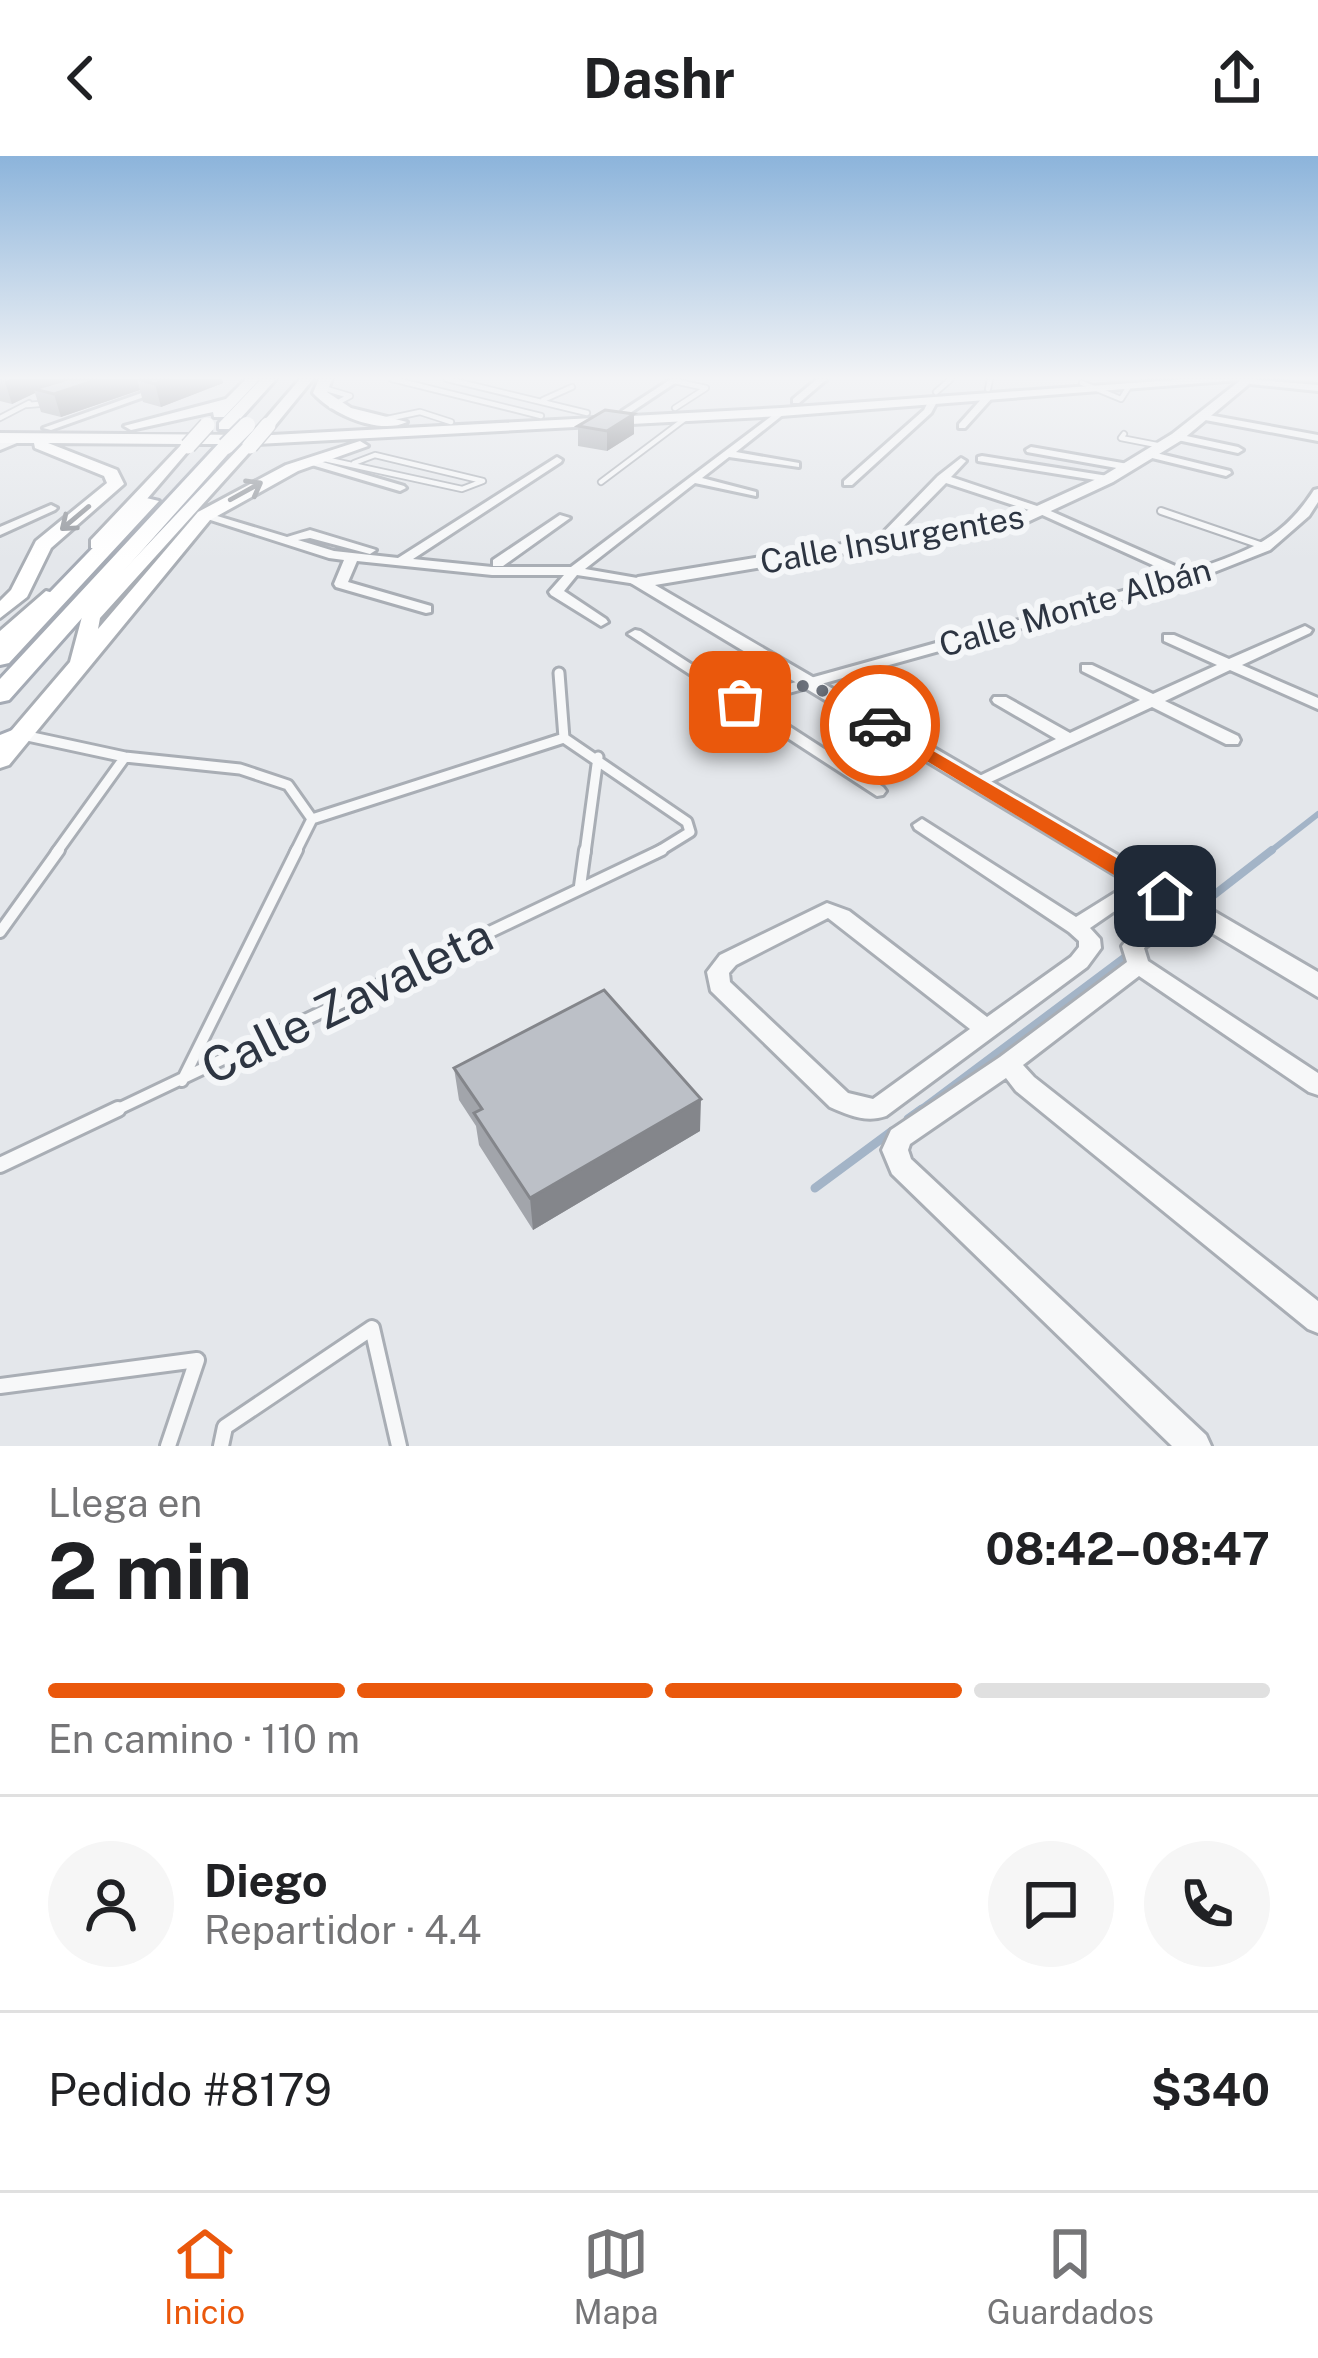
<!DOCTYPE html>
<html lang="es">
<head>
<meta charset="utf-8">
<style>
	body { margin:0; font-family:"Public Sans",sans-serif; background:#f6f6f6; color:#202124; height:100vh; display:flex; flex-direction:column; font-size:45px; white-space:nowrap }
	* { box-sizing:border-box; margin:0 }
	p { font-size:39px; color:#757577 }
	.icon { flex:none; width:66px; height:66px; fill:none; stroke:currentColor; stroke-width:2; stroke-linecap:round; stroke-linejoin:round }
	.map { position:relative; height:1290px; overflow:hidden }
	.panel { display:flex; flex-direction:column; background:#fff; flex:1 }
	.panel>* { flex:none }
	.pin { position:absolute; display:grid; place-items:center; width:102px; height:102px; color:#fff; margin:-51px; border-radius:24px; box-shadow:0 6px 18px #0006 }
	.courier { position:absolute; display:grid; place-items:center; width:120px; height:120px; margin:-60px; border:9px solid #ea580c; border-radius:50%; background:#fff; color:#222; box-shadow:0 3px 15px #0007 }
	.headline em { font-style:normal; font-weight:700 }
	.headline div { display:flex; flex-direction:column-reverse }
	.headline { display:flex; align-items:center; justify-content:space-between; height:204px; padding:0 48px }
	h1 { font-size:78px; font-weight:700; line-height:90px }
	.bar { display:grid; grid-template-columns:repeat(4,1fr); gap:18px 12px; align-content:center; height:144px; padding:0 48px }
	.bar i { height:15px; border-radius:9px; background:#e0e0e0 }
	.bar .selected { background:#ea580c }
	.bar p { grid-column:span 4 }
	.line { display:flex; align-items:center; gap:30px; padding:0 48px; border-top:3px solid #e0e0e0 }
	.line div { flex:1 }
	.round { display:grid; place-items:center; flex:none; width:126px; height:126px; border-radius:63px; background:#f6f6f6 }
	header { display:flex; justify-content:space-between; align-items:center; height:156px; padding:0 48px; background:#fff; font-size:54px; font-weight:700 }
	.tabs { display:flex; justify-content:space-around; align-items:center; height:168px; border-top:3px solid #e0e0e0; background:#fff; font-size:33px; color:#757577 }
	.tabs a { display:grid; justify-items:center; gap:6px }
	.tabs .selected { color:#ea580c }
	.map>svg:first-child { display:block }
</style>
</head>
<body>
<header><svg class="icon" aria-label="back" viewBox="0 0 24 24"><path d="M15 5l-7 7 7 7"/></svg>Dashr<svg class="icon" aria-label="share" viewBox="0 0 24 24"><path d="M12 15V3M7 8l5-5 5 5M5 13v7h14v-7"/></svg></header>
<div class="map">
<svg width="1318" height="1290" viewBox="0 0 1318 1290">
	<rect width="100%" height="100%" fill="#e4e7eb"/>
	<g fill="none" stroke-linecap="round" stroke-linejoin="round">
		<!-- stream-far2 -->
		<path stroke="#a3b4c7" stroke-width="6" d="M1268,697L1318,658"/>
		<!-- stream-far1 -->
		<path stroke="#a3b4c7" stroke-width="8" d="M1179,766L1272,694
			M918,956L1128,799"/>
		<!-- stream -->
		<path stroke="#a3b4c7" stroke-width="9" d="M908,963L922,953
			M815,1032L892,975"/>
		<!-- service-far4 casing -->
		<g stroke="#a9aeb5" stroke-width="8">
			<path id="service-far4" d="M392,223L541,260
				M447,223L587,257
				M674,225L706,232L675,252
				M1082,227L1121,243L1128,232
				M320,231L350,240L331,250
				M988,233L990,223
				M936,236L951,223
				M543,244L572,231
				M27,249L51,247
				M0,262L29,247
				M382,264L420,256L451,266
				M1124,278L1121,282L1162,290
				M320,302L462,333L483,325L375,299L354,307
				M601,326L686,262"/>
		</g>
		<!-- service-far3 casing -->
		<g stroke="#a9aeb5" stroke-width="10">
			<path id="service-far3" d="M1161,355L1266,391"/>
		</g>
		<!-- service-far2 casing -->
		<g stroke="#a9aeb5" stroke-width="15">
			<path id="service-far2" d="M559,517L564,582
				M23,579L125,601L240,613L288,629L312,663L564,582
				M564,582L687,666L690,676L656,697
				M56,697L125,601
				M295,697L312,663
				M585,697L598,601"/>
		</g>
		<!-- service-far1 casing -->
		<g stroke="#a9aeb5" stroke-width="16">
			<path id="service-far1" d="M580,730L585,694
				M0,776L59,694
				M182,925L297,694
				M112,956L662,694"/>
		</g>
		<!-- service casing -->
		<g stroke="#a9aeb5" stroke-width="20">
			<path id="service" d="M0,1009L118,953
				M0,1230L197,1204L168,1290
				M221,1290L225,1271L372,1172L399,1290"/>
		</g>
		<!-- minor casing -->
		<g stroke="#a9aeb5" stroke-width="6">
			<path id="minor" d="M671,223H681L630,257L622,255Z
				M817,223H827L799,247H793V243Z
				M1247,223L1318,229V235L1250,228Z
				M150,234L158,236L51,274L43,272Z
				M985,239L993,241L965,272H959V268Z
				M930,242L938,244L931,257L852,329H844V325L924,254Z
				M781,253L784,254V258L736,296L799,307V311L729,301L702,322L756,336V340L695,327L585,413L643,423V429L577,419L564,435L606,463L608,466L601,470L551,439L549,436L564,419H492L357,405L348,426L431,450V456L426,457L336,431L334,428L344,404L329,402L198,360L204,356L287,381L310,374L376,394L370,398L310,382L298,384L334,395L398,402L557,301L562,304L561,306L413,403L492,411H571Z
				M1203,258L1318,279V285L1200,263L1198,261Z
				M1177,278L1238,291L1243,294L1238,297L1173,283V279Z
				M20,279L25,282L24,284L0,294V287Z
				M1031,291L1128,308L1133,311L1128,314L1027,296L1026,294Z
				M1148,295L1230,315L1231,317L1226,320L1144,300L1143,298Z
				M982,300L1108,320L1113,323L1108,326L978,305V301Z
				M309,302L404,330L406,332L400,335L305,307L304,305Z
				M961,302L966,305L951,321L1046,353L1189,416C1245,395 1280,387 1314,334L1318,333V346L1309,360L1270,394L1194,424L753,547L883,631L886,635L883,639L877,640L628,478L635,474L640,475L742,541L1177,420L1038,357L946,327L881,393H873V387L938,320Z
				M51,349L57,352L55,354L0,379V371Z
				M560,359L570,362L503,410H493V404Z
				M1305,470L1312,474L1310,477L1242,509L1318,542V553L1230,514L1165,545L1238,580L1240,584L1238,588H1226L1152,551L982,630H970L967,626L1056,583L994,547L992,544L994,541H1006L1070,577L1140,544L1082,515V509H1092L1153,538L1217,509L1164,485V479H1174L1229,503Z
				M922,663L1076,761L1137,723L1144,722L1154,728L1090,772L1100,783L1101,792L1087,811L886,960C866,967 848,959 830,951L711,835L707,816L720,799L827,747L849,755L987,861L1071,801L1079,791V785L1069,776L915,673L913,669ZM828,762L970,873L873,943L848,937L730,826L729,817L736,809Z
				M1186,745L1193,747L1196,752L1193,757L1144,792L1148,805L1318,917V939L1309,936L1139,820L1023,909L1034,921L1318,1145V1177L1308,1173L1016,935L1006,922L910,988L908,994L911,1003L1206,1279L1211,1290H1172L892,1018L882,994L891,974L1000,901L1127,806L1122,790L1126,785L1179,747Z"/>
		</g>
		<!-- tertiary casing -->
		<g stroke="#a9aeb5" stroke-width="6">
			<path id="tertiary" d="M1242,223H1255L1182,284L1113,326L1025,367L655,429L1318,816V841L629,426L638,421L1015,360L1103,320L1172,278Z"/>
		</g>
		<!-- secondary casing -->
		<g stroke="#a9aeb5" stroke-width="6">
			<path id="secondary" d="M246,223H260L224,261H214L213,256L131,274L124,270L226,243Z
				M300,223H313L273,272H263V266Z
				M319,223H332L327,236L351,252L407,266C380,279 333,259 313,237Z
				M1188,223H1252L781,260L257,288L100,462L98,473L198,356L286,309L360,285L368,290L298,315L210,364L9,609L0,612V588L70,506L83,457L243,288H194L105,392H91V384L182,288L48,287L117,314L124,328L51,392L27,441L0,462V445L11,434L36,385L107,327L104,320L35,292L34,287H0V277L272,279L781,252Z
				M46,435L53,437V445L8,492L0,494V475Z"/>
		</g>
		<!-- primary casing -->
		<g stroke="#a5abb5" stroke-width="6">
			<path id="primary" d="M261,223H276L231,273H219V267Z
				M220,286L235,290L9,544L0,546V523Z
				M142,341L159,345L9,507L0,509V488Z
				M20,571L34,579L0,598V579Z"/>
		</g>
		<!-- service-far4 -->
		<use href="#service-far4" stroke="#f7f8f9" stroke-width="4.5"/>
		<!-- service-far3 -->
		<use href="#service-far3" stroke="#f7f8f9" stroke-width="6"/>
		<!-- service-far2 -->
		<use href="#service-far2" stroke="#f7f8f9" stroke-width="9"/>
		<!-- service-far1 -->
		<use href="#service-far1" stroke="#f7f8f9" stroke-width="10"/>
		<!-- service -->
		<use href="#service" stroke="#f7f8f9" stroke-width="14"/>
		<!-- minor -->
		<use href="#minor" fill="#f7f8f9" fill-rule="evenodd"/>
		<!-- tertiary -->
		<use href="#tertiary" fill="#f7f8f9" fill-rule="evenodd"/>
		<!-- secondary -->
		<use href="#secondary" fill="#fff" fill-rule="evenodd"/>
		<!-- primary -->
		<use href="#primary" fill="#fff" fill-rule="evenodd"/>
		<!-- secondary-bridge casing -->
		<g stroke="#a9aeb5" stroke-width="18" stroke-linecap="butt">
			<path id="secondary-bridge" d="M188,290L207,269
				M250,290L268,269"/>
		</g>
		<!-- primary-bridge casing -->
		<g stroke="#a5abb5" stroke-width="20" stroke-linecap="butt">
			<path id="primary-bridge" d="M226,290L247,269"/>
		</g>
		<!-- secondary-bridge -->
		<use href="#secondary-bridge" stroke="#fff" stroke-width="15"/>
		<!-- primary-bridge -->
		<use href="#primary-bridge" stroke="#fff" stroke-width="16"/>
	</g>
	<!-- wall -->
	<path fill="#a2a5ab" d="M0,223L55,227L68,223H222L223,227L161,251L143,246L140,234L61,261L41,256L35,237L12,248L0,245Z
		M578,270L634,278L607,295L578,290Z
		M454,912L700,975L533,1074L479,989L476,970L459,944Z"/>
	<!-- shaded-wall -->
	<path fill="#84868b" d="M10,223H63L40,235L34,233L35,237L12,248L5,226Z
		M68,223H149L137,224L140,234L61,261L54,238Z
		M169,223H222L223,227L161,251L155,228Z
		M634,258V278L607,295V275Z
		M701,943L700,975L533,1074L530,1042Z"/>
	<!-- building -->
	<path fill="#bcc0c7" stroke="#84868b" stroke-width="3" d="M68,223H99L54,238L34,233Z
		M139,223H169L155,228Z
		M605,254L634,258L607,275L578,270Z
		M604,834L701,943L530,1042L474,957L482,953L454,912Z"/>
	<!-- one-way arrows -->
	<defs><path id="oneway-shaft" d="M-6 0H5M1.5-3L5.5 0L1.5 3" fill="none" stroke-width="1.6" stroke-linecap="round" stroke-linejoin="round" transform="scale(3)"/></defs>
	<g stroke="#969aa0">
		<use href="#oneway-shaft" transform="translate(246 335) rotate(-29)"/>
		<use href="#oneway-shaft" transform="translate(75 362) rotate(140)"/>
	</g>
	<!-- sky -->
	<linearGradient id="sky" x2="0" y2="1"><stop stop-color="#8cb4db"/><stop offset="0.55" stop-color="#f3f4f6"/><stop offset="1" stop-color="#f3f4f6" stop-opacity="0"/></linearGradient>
	<rect width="1318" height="404" fill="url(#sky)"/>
	<!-- route -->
	<path fill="#ea580c" d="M880,564L1173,735L1176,740L1173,745H1157L874,573V566Z"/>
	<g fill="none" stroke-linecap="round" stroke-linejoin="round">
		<!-- done -->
		<path stroke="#6d737d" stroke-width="12" stroke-dasharray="0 21.6" d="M740,546L811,528L880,569"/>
	</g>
	<g text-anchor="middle" stroke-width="12" stroke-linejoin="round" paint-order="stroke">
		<!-- far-street labels -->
		<g font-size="33" fill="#2d3542" stroke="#f4f6f8">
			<text transform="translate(892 383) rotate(-10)" y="12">Calle Insurgentes</text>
			<text transform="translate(1075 451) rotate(-16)" y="12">Calle Monte Albán</text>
		</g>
		<!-- near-street labels -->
		<g font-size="48" fill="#2d3542" stroke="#f4f6f8">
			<text transform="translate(347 845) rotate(-26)" y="17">Calle Zavaleta</text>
		</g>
	</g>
</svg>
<div class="pin" style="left:740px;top:546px;background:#ea580c"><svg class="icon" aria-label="bag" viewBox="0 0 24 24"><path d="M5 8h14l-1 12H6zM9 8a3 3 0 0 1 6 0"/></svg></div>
<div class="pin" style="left:1165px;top:740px;background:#1f2937"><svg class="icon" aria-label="home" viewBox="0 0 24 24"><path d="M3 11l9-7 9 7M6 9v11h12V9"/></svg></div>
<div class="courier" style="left:880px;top:569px"><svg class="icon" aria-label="car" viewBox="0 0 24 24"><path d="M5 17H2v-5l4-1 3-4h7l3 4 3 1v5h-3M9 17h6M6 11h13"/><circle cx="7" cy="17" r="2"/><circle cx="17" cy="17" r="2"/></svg></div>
</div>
<section class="panel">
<div class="headline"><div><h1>2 min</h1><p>Llega en</p></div><em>08:42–08:47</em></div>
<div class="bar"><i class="selected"></i><i class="selected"></i><i class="selected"></i><i></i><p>En camino · 110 m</p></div>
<div class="line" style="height:216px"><a class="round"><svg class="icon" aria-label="person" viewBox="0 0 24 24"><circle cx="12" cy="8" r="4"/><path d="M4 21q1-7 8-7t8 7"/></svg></a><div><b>Diego</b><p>Repartidor · 4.4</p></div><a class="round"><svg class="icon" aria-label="chat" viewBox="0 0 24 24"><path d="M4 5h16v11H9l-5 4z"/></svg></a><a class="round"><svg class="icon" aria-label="phone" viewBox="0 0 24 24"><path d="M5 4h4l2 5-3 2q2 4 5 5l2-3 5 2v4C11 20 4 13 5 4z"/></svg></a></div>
<div class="line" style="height:156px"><div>Pedido #8179</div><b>$340</b></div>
</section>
<nav class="tabs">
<a class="selected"><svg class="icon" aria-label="home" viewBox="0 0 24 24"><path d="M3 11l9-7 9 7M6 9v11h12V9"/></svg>Inicio</a>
<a><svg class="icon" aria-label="map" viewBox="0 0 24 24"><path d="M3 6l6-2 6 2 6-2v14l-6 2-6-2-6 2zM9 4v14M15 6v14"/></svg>Mapa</a>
<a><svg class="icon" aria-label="saved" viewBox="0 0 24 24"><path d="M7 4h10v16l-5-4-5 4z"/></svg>Guardados</a>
</nav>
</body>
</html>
